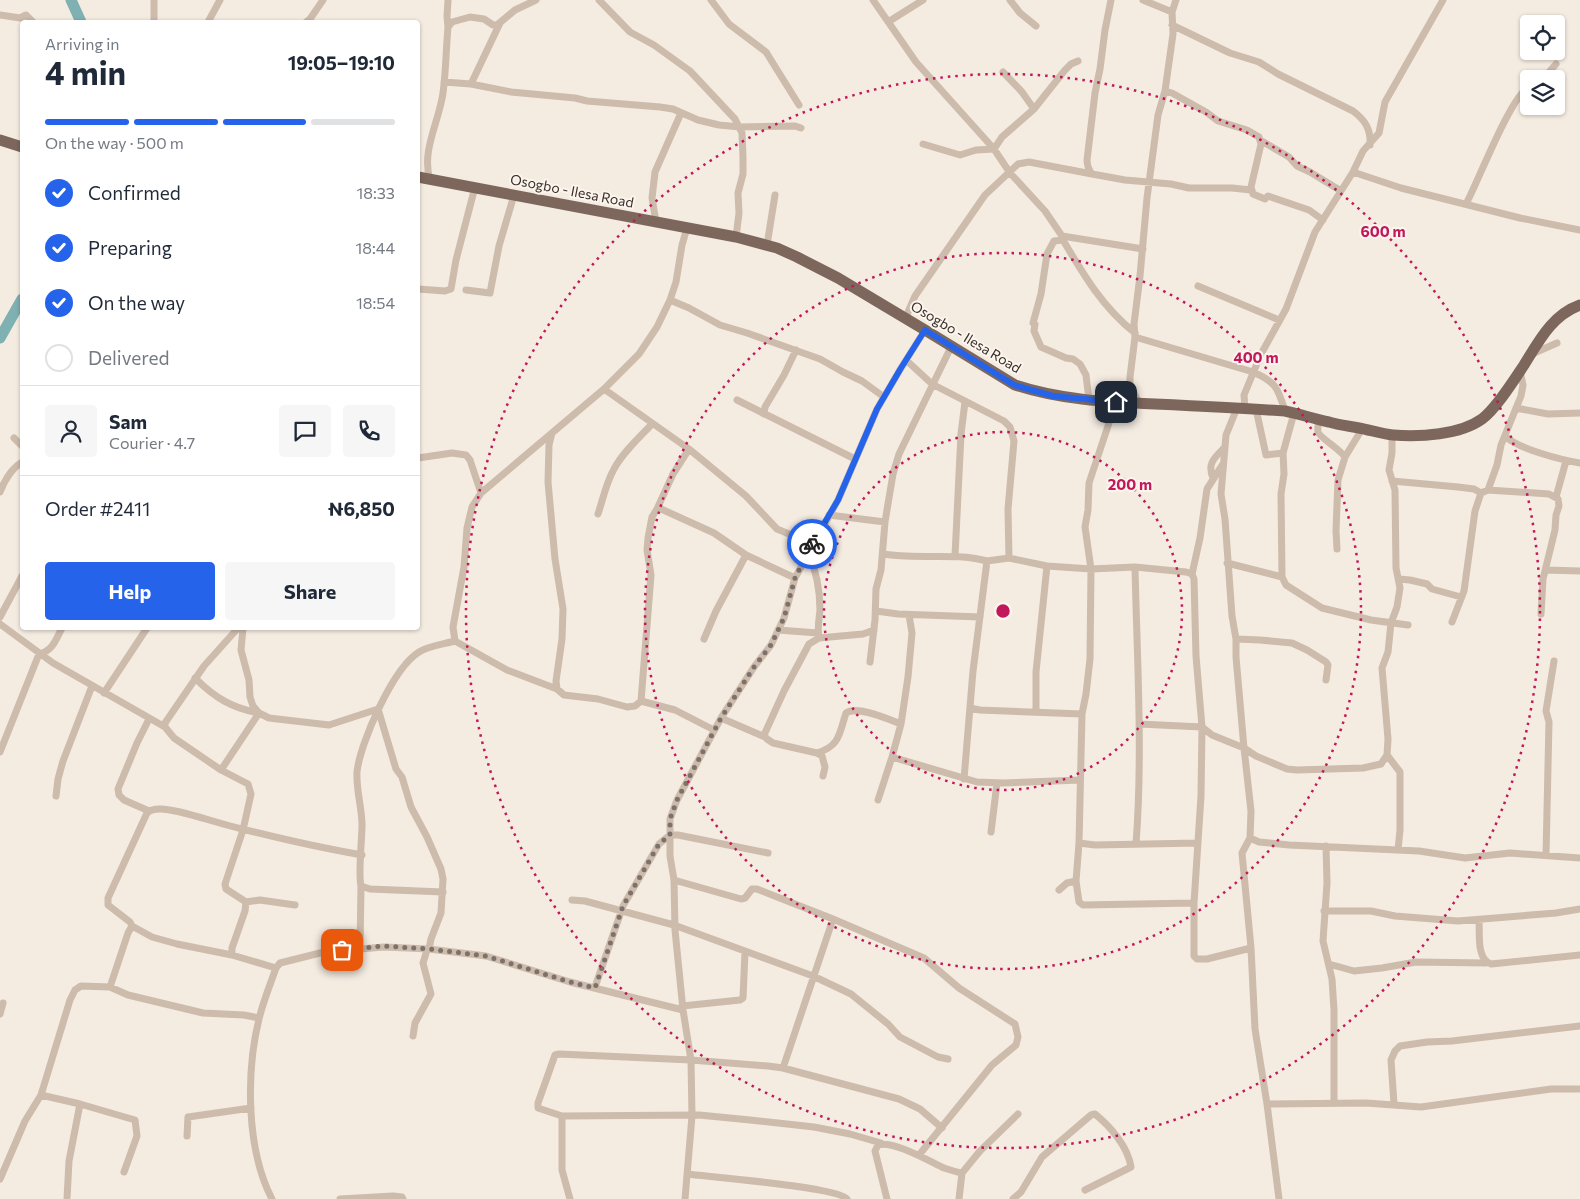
<!DOCTYPE html>
<html lang="en">
<head>
<meta charset="utf-8">
<style>
	body { margin:0; font-family:Commissioner,sans-serif; background:#f6f6f7; color:#1f2937; height:100vh; display:flex; flex-direction:column; font-size:19px; white-space:nowrap }
	* { box-sizing:border-box; margin:0 }
	p { font-size:16px; color:#747a83 }
	.icon { flex:none; width:28px; height:28px; fill:none; stroke:currentColor; stroke-width:2; stroke-linecap:round; stroke-linejoin:round }
	.map { position:relative; flex:1; overflow:hidden }
	.panel { position:absolute; left:20px; top:20px; width:400px; height:610px; display:flex; flex-direction:column; background:#fff; border-radius:5px; box-shadow:0 1px 4px #0004 }
	.panel>* { flex:none }
	.buttons { position:absolute; left:1520px; top:15px; display:grid; gap:10px }
	.buttons a { display:grid; place-items:center; width:45px; height:45px; border-radius:5px; background:#fff; box-shadow:0 1px 4px #0004; font-size:25px }
	.pin { position:absolute; display:grid; place-items:center; width:42px; height:42px; color:#fff; margin:-21px; border-radius:10px; box-shadow:0 2px 8px #0006 }
	.courier { position:absolute; display:grid; place-items:center; width:50px; height:50px; margin:-25px; border:4px solid #2563eb; border-radius:50%; background:#fff; color:#222; box-shadow:0 1px 6px #0007 }
	.headline em { font-style:normal; font-weight:700 }
	.headline div { display:flex; flex-direction:column-reverse }
	.headline { display:flex; align-items:center; justify-content:space-between; height:85px; padding:0 25px }
	h1 { font-size:32px; font-weight:700; line-height:38px }
	.bar { display:grid; grid-template-columns:repeat(4,1fr); gap:8px 5px; align-content:center; height:60px; padding:0 25px }
	.bar i { height:6px; border-radius:4px; background:#e0e1e3 }
	.bar .on { background:#2563eb }
	.bar p { grid-column:span 4 }
	.line { display:flex; align-items:center; gap:12px; padding:0 25px; border-top:1px solid #e0e1e3 }
	.line div { flex:1 }
	.round { display:grid; place-items:center; flex:none; width:52px; height:52px; border-radius:5px; background:#f6f6f7 }
	ol { padding:0 25px; list-style:none }
	li { display:flex; align-items:center; gap:15px; height:55px }
	li p { margin-inline-start:auto }
	li .icon { padding:5px; border-radius:50%; background:#2563eb; color:#fff; stroke-width:4 }
	li:last-child { color:#747a83 }
	li i { width:28px; height:28px; border:2px solid #e0e1e3; border-radius:50% }
	.primary-button { display:flex; gap:10px; margin-top:auto; padding:10px 25px }
	.primary-button a { flex:1; height:58px; border-radius:5px; background:#2563eb; color:#fff; font-size:20px; font-weight:700; line-height:58px; text-align:center }
	.primary-button a+a { background:#f6f6f7; color:#1f2937 }
	.map>svg:first-child { display:block }
</style>
</head>
<body>
<div class="map">
<svg width="1580" height="1199" viewBox="0 0 1580 1199">
	<rect width="100%" height="100%" fill="#f4ebe1"/>
	<g fill="none" stroke-linecap="round" stroke-linejoin="round">
		<!-- river -->
		<path stroke="#7fb0b2" stroke-width="11" d="M71,0L81,22
			M0,338L22,299"/>
		<!-- street -->
		<path stroke="#cdbbac" stroke-width="7" d="M599,0L630,32L654,45L690,71L735,119L742,133L743,157V174L738,193L739,213L736,237
			M711,0L729,24L766,52L799,105
			M873,0L916,62L994,149L1010,173L1045,211L1062,236L1063,240C1083,274 1103,308 1135,333
			M1010,0L1020,13L1036,26
			M1111,0L1105,30L1100,69L1095,93L1087,160C1087,166 1088,169 1092,174L1125,180L1171,184L1189,188H1232L1251,190
			M1143,0L1172,12L1173,34L1165,91L1172,93L1206,112L1218,121L1247,130L1259,137L1261,144L1251,187L1253,194L1265,199L1268,196L1309,210L1323,220
			M1172,12L1176,0
			M0,15L20,18L26,15L33,22
			M154,22V0
			M208,22L220,0
			M306,22L310,19L323,0
			M888,22L923,0
			M1172,25L1230,53L1259,62L1278,74L1353,111C1365,120 1371,129 1370,145
			M448,27L452,22L470,17L484,19L493,25H497L515,10L536,0
			M1003,72L1022,92L1034,109
			M1543,79L1556,64
			M444,82L471,84L511,92L575,98L587,101L660,107L673,109L698,120L719,125L740,127L795,126L801,128
			M471,84L500,23
			M1260,140L1289,157L1297,166L1310,172L1341,191
			M923,144L960,155L976,150L994,149L1002,137L1034,109L1065,70L1071,64L1078,61
			M1353,172L1401,188L1520,218L1580,230
			M430,180C421,151 439,122 443,93C446,71 446,49 448,27L447,17L448,0
			M1466,204C1478,182 1511,95 1529,87
			M656,222L652,198L655,172L681,113
			M1062,236L1143,249
			M1063,240L1054,241L1047,254L1041,294L1033,323L1035,324L1034,331L1041,347L1066,358L1073,359L1080,364L1086,375L1089,400
			M767,245L775,195
			M1198,286L1279,320
			M418,289L445,291L451,289L456,260L475,187
			M466,290L490,293L499,246L514,195
			M670,300L689,308L720,325L747,333L820,359L843,372L862,381L884,397
			M905,319L915,296L985,195L1018,164L1029,162L1092,174
			M1135,337L1253,372C1276,382 1278,388 1285,411
			M1532,354L1557,343
			M906,360L932,384L1004,421L1010,427L1014,441L1008,509L1009,558
			M604,389L689,449L746,496L777,529L813,544
			M737,400L855,459
			M1139,403L1130,385V377L1135,337L1134,324L1140,276L1147,198L1158,115L1165,91
			M1237,408L1226,435L1221,494L1225,519L1232,616L1236,639V657L1244,748L1251,811L1250,838L1242,853L1251,948L1255,1029L1267,1104L1279,1199
			M1245,408L1244,395L1261,354L1286,309L1315,232L1353,172L1363,151L1379,133L1385,102L1443,0
			M1516,408L1548,414L1580,413
			M1256,409L1266,455L1283,453
			M1294,413L1283,453L1284,474L1281,494L1282,577L1286,585L1322,608L1371,620L1408,625
			M764,414L765,407L784,375L796,350
			M1319,419C1319,423 1317,428 1318,432C1320,438 1340,449 1345,457
			M552,433L549,445L548,482L555,559L563,609L562,639L556,681L557,689L564,695L598,699L627,707L635,706L641,701L675,710L714,730
			M1505,436C1518,449 1562,460 1580,463
			M14,438L22,446
			M418,458L452,453L466,455L470,460L481,493
			M1213,478C1207,464 1214,458 1224,448
			M1392,481L1458,487L1474,489L1481,493
			M1488,490L1497,465L1501,445L1521,396L1523,385L1520,371
			M0,492C5,479 11,469 22,462
			M1556,497L1566,461
			M657,509L673,474L689,449
			M598,514C603,499 606,483 614,469C623,452 639,438 652,424
			M829,515L885,522
			M1337,549L1336,531L1338,480L1345,457L1359,434L1360,428
			M808,552C816,570 820,590 820,610C819,620 817,628 819,638
			M883,554C918,560 953,552 987,561
			M955,556L961,434L965,402
			M1227,563L1282,577
			M1135,567C1137,659 1143,752 1136,844
			M1546,570L1580,571
			M1399,579L1410,580L1427,584L1432,589L1461,597
			M876,611L898,614L980,617
			M0,617L22,576
			M1452,622L1464,591L1475,511L1481,493L1488,490L1549,494L1558,499L1559,506L1556,515L1555,530L1543,579L1541,614
			M0,624L53,663L165,727
			M238,628L204,666L165,723V727L174,738L221,770L248,784L251,794L243,830L225,884L226,889L246,902L260,900L295,905
			M243,628L241,650L249,680L250,697L253,706L259,713L269,718L329,725L378,709L396,769L402,777L411,807L427,837L441,869L443,879L441,913L431,939L429,949
			M778,630L818,633
			M704,639L716,611L746,555
			M1236,639L1260,640L1292,643L1307,650L1326,662L1328,665L1326,680
			M870,662L875,620L876,589L881,570L885,522L893,474L899,454L951,347
			M195,678C215,698 232,708 259,713L221,770
			M557,689L507,670L455,641L453,627L464,567L467,528L472,507L481,493L604,389L639,354L657,327L670,300L676,282L682,245L687,228
			M104,693L147,628
			M641,701L651,575L647,550L648,538L652,517L657,509L659,508L714,533L746,555L795,578
			M970,708L980,710L1082,714
			M1036,712V672L1047,566
			M721,718L765,737
			M1139,724L1202,727L1212,735L1244,748L1256,756L1287,769L1297,770L1363,768L1381,764L1387,755L1388,739L1382,668L1388,652L1391,623L1397,607L1400,588L1396,568L1395,490L1389,470L1392,453V435
			M0,752L39,654C53,651 56,639 62,628
			M817,753C840,746 839,734 846,713C857,705 888,719 901,724
			M1387,755L1400,772V830L1398,850
			M892,757L977,782L1003,783L1080,780
			M823,776L825,767L822,756L817,753L773,743L767,739L764,735L784,691L809,644L819,638L863,634L874,630
			M964,779L973,671L987,561L1009,558L1047,566L1091,569L1135,567L1186,572L1192,574
			M56,796L58,779L63,761L92,686
			M878,800L892,757L901,724L908,677L912,633L909,615
			M149,811L124,800L119,795L118,789L137,743L149,719
			M991,832L997,783
			M1250,838L1259,842L1289,845L1419,851L1465,858L1510,853L1580,858
			M1079,843L1095,845L1198,843
			M1326,846L1327,883L1323,941L1332,979L1334,1010V1103
			M1546,855L1549,722L1546,711L1554,661
			M674,880L741,899L745,898L752,889H757L833,919L924,958L959,988L1015,1024L1018,1037L1016,1045L992,1065L919,1155
			M1076,881L1079,902L1083,905L1194,903V956L1197,959H1207L1251,948
			M1059,890L1067,883L1076,881L1079,843L1082,714L1086,694L1090,659L1091,569L1085,527L1088,510L1089,483L1116,402
			M443,892L370,889L361,886C358,874 362,840 362,825C362,808 356,790 357,772C360,743 393,668 419,652C428,646 444,644 455,641
			M572,900L585,901L674,925L813,976L851,994L888,1024L900,1037L938,1057L948,1059
			M1194,903L1201,796L1202,727L1196,656L1194,579L1192,574L1200,538L1207,489L1223,464
			M1324,911H1371L1395,916L1458,921L1556,913L1580,909
			M1479,920C1480,933 1476,959 1491,964L1580,955
			M360,948L361,886
			M232,955V948L245,911L246,902
			M1329,964L1354,971L1382,968L1416,962L1486,963
			M276,968L232,955L177,944L152,937L132,926L130,922L108,905V898L147,813C154,806 170,810 180,812C201,817 221,824 242,829C282,839 321,848 362,855
			M110,987L128,933L132,926
			M595,987L623,906L659,844L670,835H678L768,853
			M682,1006L740,1000L743,998L745,952
			M0,1014L3,1003
			M413,1036L415,1023L431,994L423,963L427,950
			M783,1068L833,919
			M41,1095L80,1104L135,1120L137,1136L124,1172
			M1267,1104L1366,1103L1421,1107L1551,1089H1580
			M1394,1104L1391,1060L1395,1051L1400,1046L1427,1042L1452,1041L1580,1026
			M562,1116V1170L570,1199
			M187,1136L188,1117L251,1108
			M881,1143L850,1134L814,1127L750,1120L699,1115L562,1116L538,1108V1103L555,1055L559,1054L691,1060L768,1066L783,1068L899,1099L920,1109L942,1128
			M687,1174C711,1177 838,1187 847,1199
			M0,1179L25,1121L41,1095L70,1000L75,990L81,986L110,987L128,995L203,1013L244,1015L259,1018
			M67,1199L69,1161L80,1104
			M272,1199C246,1149 246,1072 259,1019C263,1002 270,985 276,968L280,963L324,952L384,947L429,949L486,956L570,982L683,1010
			M340,1199L393,1196L402,1197L403,1199
			M685,1199L692,1116L691,1060L683,1010L675,930L674,880L670,856V819L677,800L721,718L754,667L771,645L784,618L795,578L838,500L877,409L901,368L925,330
			M887,1199L875,1151L878,1145C893,1140 929,1161 944,1168C950,1170 956,1172 962,1173L980,1151L1018,1114
			M959,1199L962,1173
			M1013,1199L1021,1192L1042,1157L1091,1115L1095,1114C1111,1127 1128,1147 1131,1167L1085,1190"/>
		<!-- primary -->
		<path stroke="#7d675c" stroke-width="11" d="M0,140L22,147
			M418,177L736,237L777,248L797,257L838,278L925,330L1015,385C1060,400 1107,402 1155,404C1198,406 1241,408 1285,411C1300,414 1314,419 1329,422C1339,425 1349,426 1359,428C1370,430 1382,434 1393,435C1420,437 1460,435 1482,419C1496,409 1514,380 1524,365C1539,341 1552,315 1580,305"/>
	</g>
	<g fill="none" stroke-linecap="round" stroke-linejoin="round">
		<!-- done -->
		<path stroke="#7c716b" stroke-width="5" stroke-dasharray="0 9" d="M342,950L384,946L429,949L486,956L570,982L595,988L623,906L659,844L670,835V819L677,800L721,718L754,667L771,645L784,618L795,578L812,544"/>
		<!-- route -->
		<path stroke="#2563eb" stroke-width="6" d="M812,544L838,500L877,409L901,368L925,330L1014,385L1053,396L1116,402"/>
	</g>
	<!-- distance rings -->
	<g fill="none" stroke="#c2185b" stroke-width="2.5" stroke-dasharray="2.5 5">
		<circle cx="1003" cy="611" r="179"/>
		<circle cx="1003" cy="611" r="358"/>
		<circle cx="1003" cy="611" r="537"/>
	</g>
	<g text-anchor="middle" stroke-width="4" stroke-linejoin="round" paint-order="stroke">
		<!-- street labels -->
		<g font-size="14" fill="#3b302b" stroke="#fbf5ee">
			<text transform="translate(572 191) rotate(11)" y="5">Osogbo - Ilesa Road</text>
			<text transform="translate(966 337) rotate(31)" y="5">Osogbo - Ilesa Road</text>
		</g>
	</g>
	<circle cx="1003" cy="611" r="8" fill="#c2185b" stroke="#fbf5ee" stroke-width="2.5"/>
	<g font-size="15" text-anchor="middle" font-weight="bold" fill="#c2185b" stroke="#fbf5ee" stroke-width="4" stroke-linejoin="round" paint-order="stroke">
		<text x="1383" y="237">600 m</text>
		<text x="1256" y="363">400 m</text>
		<text x="1130" y="490">200 m</text>
	</g>
</svg>
<div class="buttons">
<a><svg class="icon" aria-label="locate" viewBox="0 0 24 24"><circle cx="12" cy="12" r="6"/><path d="M12 2v4M12 18v4M2 12h4M18 12h4"/></svg></a>
<a><svg class="icon" aria-label="layers" viewBox="0 0 24 24"><path d="M12 4l9 5-9 5-9-5zM3 14l9 5 9-5"/></svg></a>
</div>
<div class="pin" style="left:342px;top:950px;background:#ea580c"><svg class="icon" aria-label="bag" viewBox="0 0 24 24"><path d="M5 8h14l-1 12H6zM9 8a3 3 0 0 1 6 0"/></svg></div>
<div class="pin" style="left:1116px;top:402px;background:#1f2937"><svg class="icon" aria-label="home" viewBox="0 0 24 24"><path d="M3 11l9-7 9 7M6 9v11h12V9"/></svg></div>
<div class="courier" style="left:812px;top:544px"><svg class="icon" aria-label="bike" viewBox="0 0 24 24"><circle cx="6" cy="16" r="4"/><circle cx="18" cy="16" r="4"/><path d="M6 16l4-8h5l3 8M10 8l3 8H6M13 5h3"/></svg></div>
<section class="panel">
<div class="headline"><div><h1>4 min</h1><p>Arriving in</p></div><em>19:05–19:10</em></div>
<div class="bar"><i class="on"></i><i class="on"></i><i class="on"></i><i></i><p>On the way · 500 m</p></div>
<ol>
<li><svg class="icon" aria-label="check" viewBox="0 0 24 24"><path d="M5 12l5 5 9-10"/></svg>Confirmed<p>18:33</p></li>
<li><svg class="icon" aria-label="check" viewBox="0 0 24 24"><path d="M5 12l5 5 9-10"/></svg>Preparing<p>18:44</p></li>
<li><svg class="icon" aria-label="check" viewBox="0 0 24 24"><path d="M5 12l5 5 9-10"/></svg>On the way<p>18:54</p></li>
<li><i></i>Delivered</li>
</ol>
<div class="line" style="height:90px"><a class="round"><svg class="icon" aria-label="person" viewBox="0 0 24 24"><circle cx="12" cy="8" r="4"/><path d="M4 21q1-7 8-7t8 7"/></svg></a><div><b>Sam</b><p>Courier · 4.7</p></div><a class="round"><svg class="icon" aria-label="chat" viewBox="0 0 24 24"><path d="M4 5h16v11H9l-5 4z"/></svg></a><a class="round"><svg class="icon" aria-label="phone" viewBox="0 0 24 24"><path d="M5 4h4l2 5-3 2q2 4 5 5l2-3 5 2v4C11 20 4 13 5 4z"/></svg></a></div>
<div class="line" style="height:65px"><div>Order #2411</div><b>₦6,850</b></div>
<div class="primary-button"><a>Help</a><a>Share</a></div>
</section>
</div>
</body>
</html>
